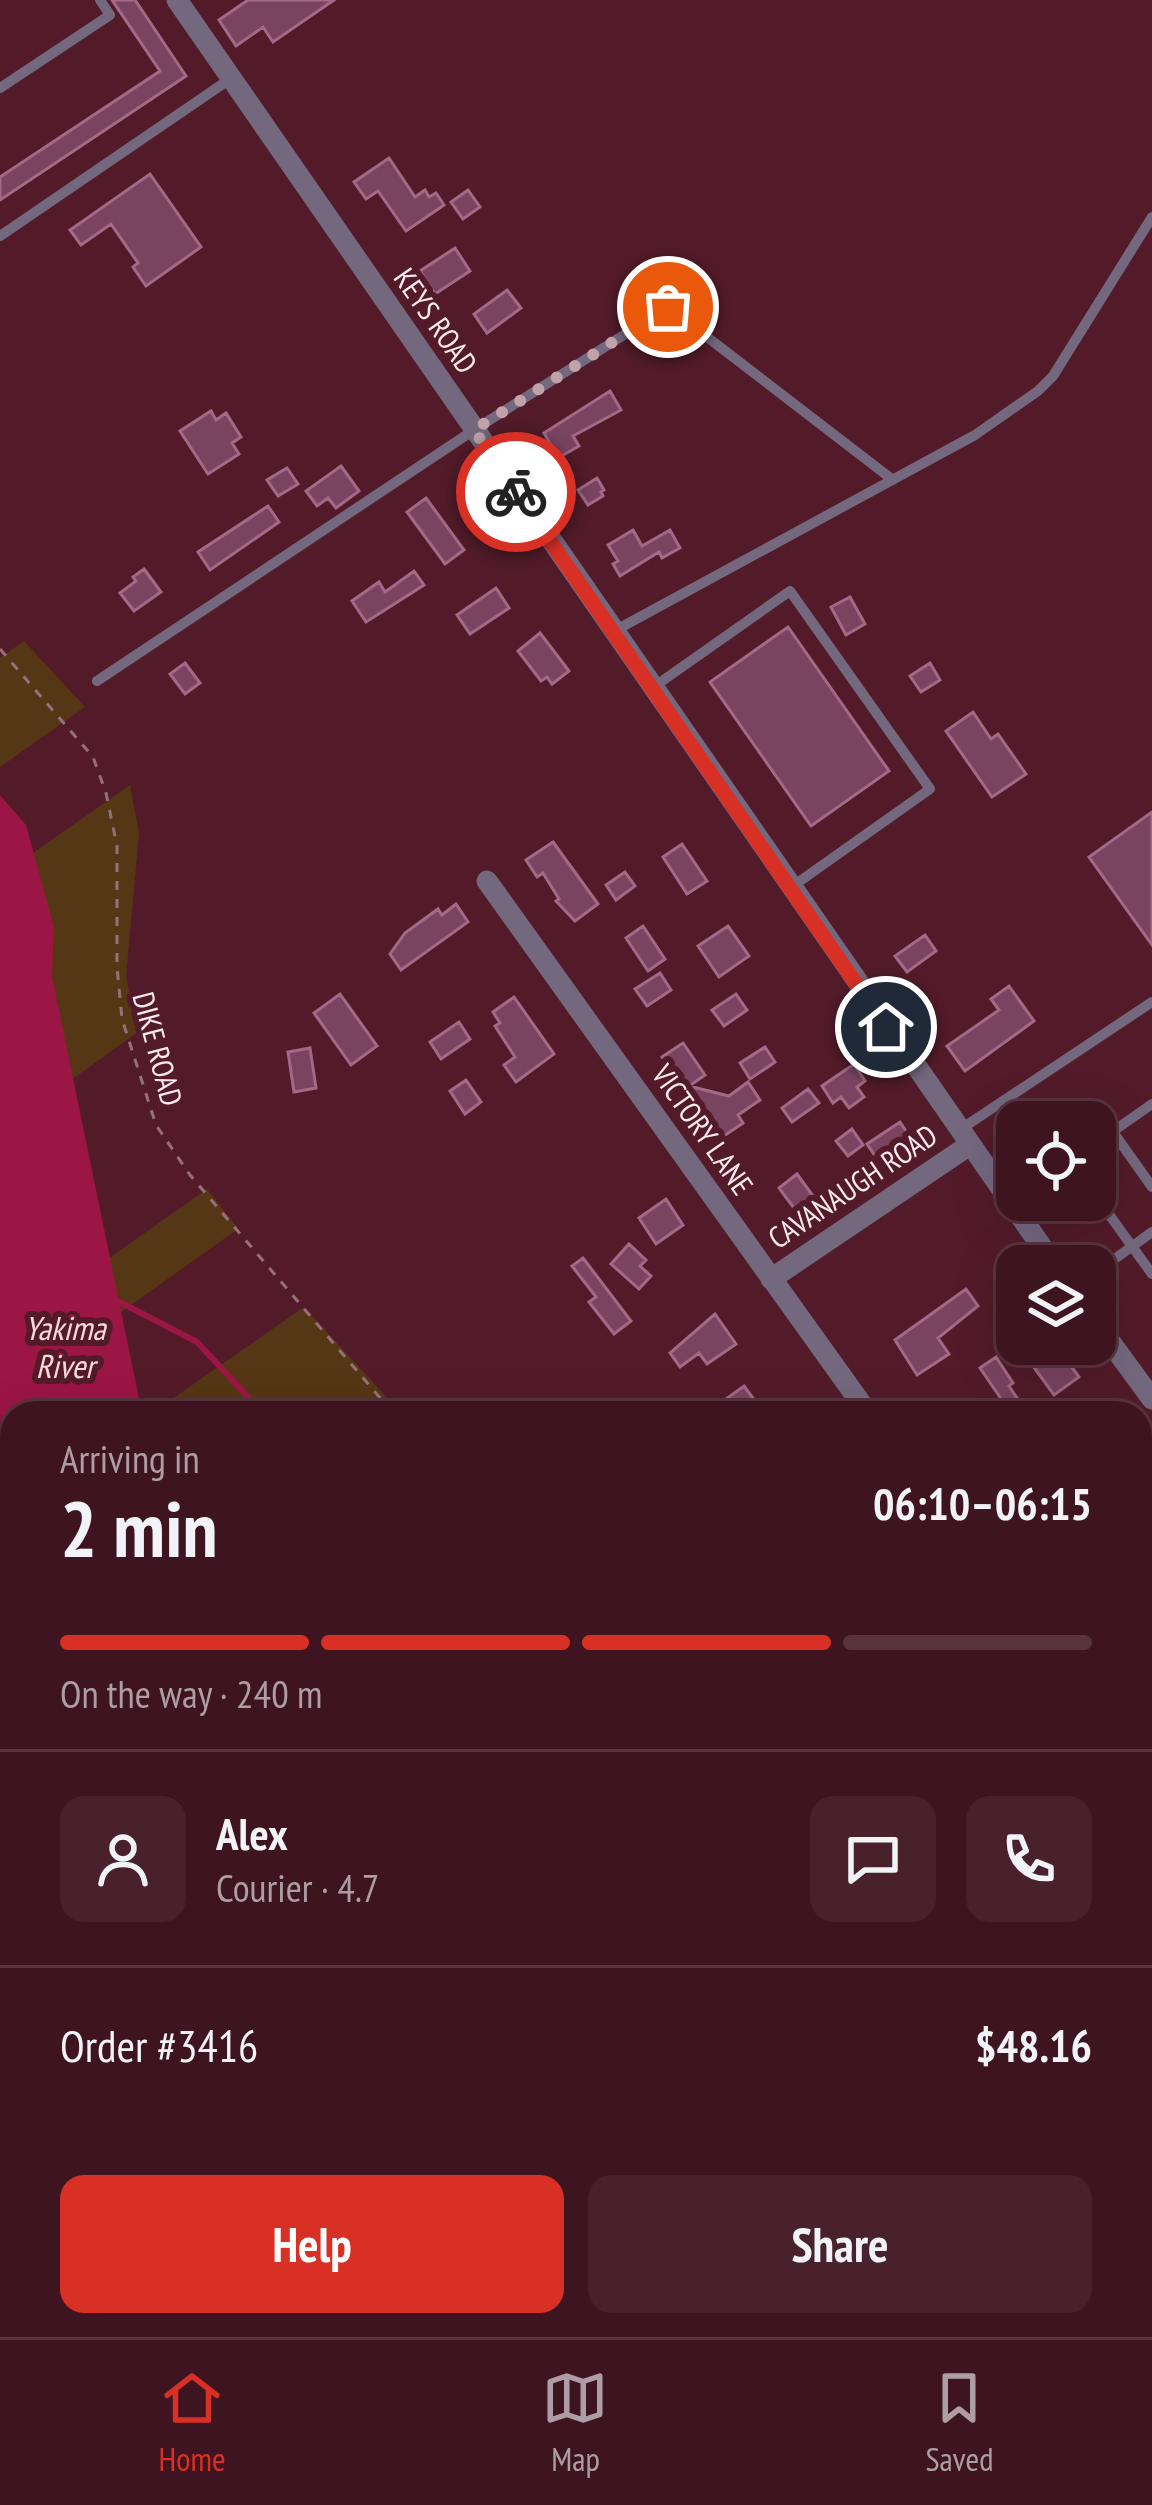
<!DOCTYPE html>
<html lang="en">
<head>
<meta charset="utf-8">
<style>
	body { margin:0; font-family:"PT Sans Narrow",sans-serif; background:#49212d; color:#f1f3f6; height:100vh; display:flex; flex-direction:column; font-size:45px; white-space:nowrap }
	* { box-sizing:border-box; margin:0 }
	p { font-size:39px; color:#ad9ea5 }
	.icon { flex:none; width:66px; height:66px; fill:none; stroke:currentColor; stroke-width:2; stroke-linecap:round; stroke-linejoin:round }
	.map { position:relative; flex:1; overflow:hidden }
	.sheet { position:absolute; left:0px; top:1401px; width:1152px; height:936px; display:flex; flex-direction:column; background:#3e1420; border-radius:36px 36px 0 0; box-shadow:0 12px 48px #0002,0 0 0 3px #57333e }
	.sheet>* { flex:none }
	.tools { position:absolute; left:996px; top:1101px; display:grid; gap:24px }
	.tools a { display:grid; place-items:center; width:120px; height:120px; border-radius:24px; background:#3e1420; box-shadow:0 12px 48px #0002,0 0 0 3px #57333e; font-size:60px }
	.pin { position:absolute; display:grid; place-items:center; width:102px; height:102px; color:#fff; margin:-51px; border:6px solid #fff; border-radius:50%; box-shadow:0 3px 12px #0007 }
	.courier { position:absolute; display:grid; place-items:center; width:120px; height:120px; margin:-60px; border:9px solid #d93025; border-radius:50%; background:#fff; color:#222; box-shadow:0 3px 15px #0007 }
	.headline em { font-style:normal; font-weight:800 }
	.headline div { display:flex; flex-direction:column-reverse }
	.headline { display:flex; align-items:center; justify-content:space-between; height:204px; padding:0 60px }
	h1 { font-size:78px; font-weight:800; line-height:90px }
	.bar { display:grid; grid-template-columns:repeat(4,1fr); gap:18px 12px; align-content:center; height:144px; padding:0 60px }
	.bar i { height:15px; border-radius:9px; background:#57333e }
	.bar .selected { background:#d93025 }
	.bar p { grid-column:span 4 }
	.line { display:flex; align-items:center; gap:30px; padding:0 60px; border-top:3px solid #57333e }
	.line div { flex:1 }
	.round { display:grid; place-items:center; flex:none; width:126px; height:126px; border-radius:24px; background:#49212d }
	.action { display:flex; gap:24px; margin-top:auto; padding:24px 60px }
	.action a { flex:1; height:138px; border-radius:24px; background:#d93025; color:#fff; font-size:48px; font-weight:800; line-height:138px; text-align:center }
	.action a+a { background:#49212d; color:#f1f3f6 }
	.tab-bar { display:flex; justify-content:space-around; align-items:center; height:168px; border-top:3px solid #57333e; background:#3e1420; font-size:33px; color:#ad9ea5 }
	.tab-bar a { display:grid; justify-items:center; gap:6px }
	.tab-bar .selected { color:#d93025 }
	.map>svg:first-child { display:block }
</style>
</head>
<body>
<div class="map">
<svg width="1152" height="2337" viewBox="0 0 1152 2337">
	<rect width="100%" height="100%" fill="#531b2a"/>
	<!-- green -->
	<path fill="#553715" d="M24,641L85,707L0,767V658Z
		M130,785L139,833L126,977L138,1032L0,1131V876Z
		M207,1189L238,1229L0,1398V1335Z
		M304,1307L401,1413H152Z
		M1152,2216V2337H978L995,2325H1140V2224Z"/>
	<!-- water -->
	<path fill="#9b1545" d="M0,795L26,825L54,927L52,976L142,1413H12V1760L0,1749Z
		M634,2325H925L948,2337H648Z"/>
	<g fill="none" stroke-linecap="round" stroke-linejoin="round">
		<!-- stream -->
		<path stroke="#9b1545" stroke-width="6" d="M114,1299L197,1342L263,1413
			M1140,2074L1152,2085"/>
	</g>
	<!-- building -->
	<path fill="#7a4461" stroke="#a36987" stroke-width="3" d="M112,0H135L186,76L0,200V177L160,71Z
		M248,0H334L273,42L263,27L236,46L219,20Z
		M389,158L415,197L425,190L429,197L436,193L444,205L406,231L378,191L366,199L354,182Z
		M150,174L201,247L146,286L133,267L138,263L111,224L81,245L70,230Z
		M468,190L480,207L463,219L451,202Z
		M455,248L470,271L435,294L420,271Z
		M507,290L521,308L487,333L474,314Z
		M610,391L621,410L573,436L579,446L558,458L544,433Z
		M211,411L216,420L226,413L241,437L232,443L239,454L208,474L180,431Z
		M341,466L359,491L336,508L328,498L317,506L306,491Z
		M287,468L298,484L278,496L267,480Z
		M597,478L604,490L601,492L603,496L588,505L578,490Z
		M426,498L464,550L445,564L407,512Z
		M268,506L279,522L210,570L198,552Z
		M633,530L642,546L670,530L680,548L662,558L659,552L620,576L613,564L618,561L608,545Z
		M144,569L161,592L134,611L120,593L136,581L133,577Z
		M414,571L424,585L366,622L352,601L379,582L385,592Z
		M496,588L509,608L470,634L457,615Z
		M850,597L865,624L846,635L831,607Z
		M788,627L889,771L811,826L710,682Z
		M540,633L569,671L552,684L547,677L541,681L518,651Z
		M185,663L200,683L185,694L170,674Z
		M930,663L940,680L921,692L910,676Z
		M973,712L991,739L998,734L1026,774L992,797L946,731Z
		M1152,812V945L1089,857Z
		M553,842L598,904L575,921L556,901L559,899L543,873L537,877L526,860Z
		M682,844L707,881L687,894L663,857Z
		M625,872L635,886L616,900L606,885Z
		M456,904L468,922L401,970L390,954L405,933L438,909L442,915Z
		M643,926L665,959L648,971L626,938Z
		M728,926L749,956L719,977L698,946Z
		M925,935L936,951L907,972L895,956Z
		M660,973L671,990L647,1006L635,989Z
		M1009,986L1034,1021L965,1071L947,1046L999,1010L991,999Z
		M340,994L377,1046L351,1065L314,1013Z
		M736,994L747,1010L724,1026L712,1010Z
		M514,997L554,1054L516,1082L504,1065L515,1057L495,1026L500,1023L493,1012Z
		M459,1022L470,1039L441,1059L430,1042Z
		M683,1043L705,1075L689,1086L729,1096L748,1082L760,1100L738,1115L743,1123L715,1142L662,1057Z
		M765,1047L775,1062L750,1079L740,1063Z
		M310,1048L316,1088L294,1092L288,1052Z
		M854,1064L865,1081L857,1087L864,1097L849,1108L841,1097L833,1103L822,1086Z
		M466,1080L481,1102L465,1114L450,1091Z
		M808,1089L819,1103L792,1122L782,1108Z
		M900,1122L910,1137L903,1141L913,1155L891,1170L884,1159L879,1162L867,1144Z
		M852,1129L863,1145L848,1156L836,1141Z
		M797,1174L829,1218L811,1231L779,1188Z
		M666,1199L683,1225L656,1244L639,1218Z
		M629,1244L646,1260L640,1266L651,1276L639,1289L611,1264Z
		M583,1258L631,1321L614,1334L589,1302L596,1297L572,1266Z
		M966,1289L978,1306L938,1338L949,1354L917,1375L895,1340Z
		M715,1314L736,1344L707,1364L699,1353L680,1367L670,1353Z
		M1058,1348L1079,1377L1054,1395L1033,1366Z
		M996,1357L1013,1383L1009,1386L1019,1401L1008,1409L980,1368Z
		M744,1386L755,1401L739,1413H725L719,1404Z"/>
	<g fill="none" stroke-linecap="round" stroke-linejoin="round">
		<!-- path -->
		<path stroke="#976f79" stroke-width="3" stroke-dasharray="9 9" stroke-linecap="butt" d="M0,649L93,757L106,793L117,846V967L122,1019L156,1125L190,1175L393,1413
			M1140,1672L1152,1679
			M0,1821L12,1832
			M550,2325L563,2337"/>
		<!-- service -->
		<path stroke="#74687f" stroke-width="10" d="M0,88L110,15L100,0
			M0,236L230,79
			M616,630L975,435L1038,391L1053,376L1152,217
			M97,681L474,430L668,307L893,480
			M655,686L790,591L930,789L793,886
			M961,1129L1152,1002
			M1113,1132L1152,1187
			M1095,1144L1152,1104
			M1095,1195L1152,1274
			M1095,1273L1152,1232"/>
		<!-- minor -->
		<path stroke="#74687f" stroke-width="21" d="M177,0L1055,1266
			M487,881L868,1413
			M771,1279L968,1146
			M1095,1321L1152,1399"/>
	</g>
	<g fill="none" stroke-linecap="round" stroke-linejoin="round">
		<!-- done -->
		<path stroke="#c0a2a9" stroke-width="12" stroke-dasharray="0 21.6" d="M516,492L474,430L668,307"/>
		<!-- route -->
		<path stroke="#d93025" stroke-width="15" d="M516,492L886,1027"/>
	</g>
	<g text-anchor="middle" stroke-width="12" stroke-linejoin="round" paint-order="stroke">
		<!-- street labels -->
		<g font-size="30" fill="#fbebee" stroke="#531b2a">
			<text transform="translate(435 321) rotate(55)" y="10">KEYS ROAD</text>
			<text transform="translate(157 1049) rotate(75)" y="10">DIKE ROAD</text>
			<text transform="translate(702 1130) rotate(55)" y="10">VICTORY LANE</text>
			<text transform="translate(853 1187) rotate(-34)" y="10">CAVANAUGH ROAD</text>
		</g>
		<!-- water labels -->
		<g font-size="33" font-style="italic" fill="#fad7dd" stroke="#531b2a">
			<text x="65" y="1340">Yakima<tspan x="65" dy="38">River</tspan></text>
		</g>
	</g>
</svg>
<div class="tools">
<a><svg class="icon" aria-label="locate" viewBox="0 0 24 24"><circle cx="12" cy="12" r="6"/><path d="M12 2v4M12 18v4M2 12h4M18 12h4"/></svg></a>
<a><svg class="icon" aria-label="layers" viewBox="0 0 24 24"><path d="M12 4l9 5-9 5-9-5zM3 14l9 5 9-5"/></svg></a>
</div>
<div class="pin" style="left:668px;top:307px;background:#ea580c"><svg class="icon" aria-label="bag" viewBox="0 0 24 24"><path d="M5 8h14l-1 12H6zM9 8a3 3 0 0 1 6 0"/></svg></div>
<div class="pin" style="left:886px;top:1027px;background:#1f2937"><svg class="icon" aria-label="home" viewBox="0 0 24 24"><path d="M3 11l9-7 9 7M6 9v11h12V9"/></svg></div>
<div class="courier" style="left:516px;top:492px"><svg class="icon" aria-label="bike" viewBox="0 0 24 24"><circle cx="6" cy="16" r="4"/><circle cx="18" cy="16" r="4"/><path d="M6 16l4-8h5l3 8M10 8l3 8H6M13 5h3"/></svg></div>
<section class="sheet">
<div class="headline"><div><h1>2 min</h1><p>Arriving in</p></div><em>06:10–06:15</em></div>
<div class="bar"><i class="selected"></i><i class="selected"></i><i class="selected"></i><i></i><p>On the way · 240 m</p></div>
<div class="line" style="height:216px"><a class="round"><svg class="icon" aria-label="person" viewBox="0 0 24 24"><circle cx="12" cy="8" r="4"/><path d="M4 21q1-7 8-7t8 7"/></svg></a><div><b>Alex</b><p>Courier · 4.7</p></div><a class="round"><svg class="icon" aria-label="chat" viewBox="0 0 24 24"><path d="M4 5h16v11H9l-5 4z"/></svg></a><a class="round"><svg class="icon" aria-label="phone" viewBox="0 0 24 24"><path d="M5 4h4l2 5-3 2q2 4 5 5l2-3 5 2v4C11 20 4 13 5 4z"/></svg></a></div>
<div class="line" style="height:156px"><div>Order #3416</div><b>$48.16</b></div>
<div class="action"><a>Help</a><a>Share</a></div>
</section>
</div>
<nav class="tab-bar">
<a class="selected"><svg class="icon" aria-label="home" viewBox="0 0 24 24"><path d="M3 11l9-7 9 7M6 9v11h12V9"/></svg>Home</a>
<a><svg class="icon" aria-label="map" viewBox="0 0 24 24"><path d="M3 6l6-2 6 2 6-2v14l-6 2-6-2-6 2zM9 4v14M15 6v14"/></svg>Map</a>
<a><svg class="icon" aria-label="saved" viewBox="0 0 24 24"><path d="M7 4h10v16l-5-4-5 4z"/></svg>Saved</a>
</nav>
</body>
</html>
